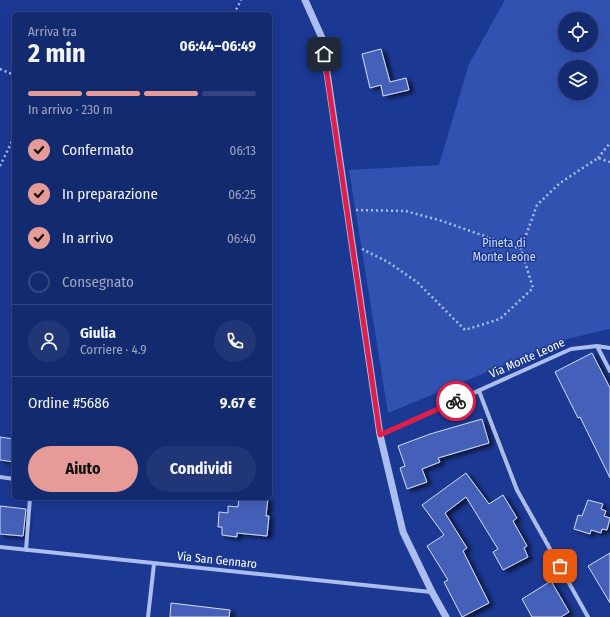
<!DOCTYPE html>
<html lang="it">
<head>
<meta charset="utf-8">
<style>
	body { margin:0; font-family:"Fira Sans Condensed",sans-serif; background:#213676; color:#f1f3f6; height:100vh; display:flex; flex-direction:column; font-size:15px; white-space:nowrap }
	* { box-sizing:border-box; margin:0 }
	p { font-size:13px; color:#9da7c2 }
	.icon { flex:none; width:22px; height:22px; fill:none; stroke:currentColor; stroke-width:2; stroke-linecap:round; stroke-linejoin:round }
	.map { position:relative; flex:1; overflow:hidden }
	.side { position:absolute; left:12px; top:12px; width:260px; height:488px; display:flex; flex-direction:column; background:#142a6e; border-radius:6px; box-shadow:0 4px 16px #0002,0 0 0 1px #334681 }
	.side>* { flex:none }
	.tools { position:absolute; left:558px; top:12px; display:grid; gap:8px }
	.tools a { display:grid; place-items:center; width:40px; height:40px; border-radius:50%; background:#142a6e; box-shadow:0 4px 16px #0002,0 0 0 1px #334681; font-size:20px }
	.pin { position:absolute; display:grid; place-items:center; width:34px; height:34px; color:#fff; margin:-17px; border-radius:8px; box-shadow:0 2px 6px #0006 }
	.courier { position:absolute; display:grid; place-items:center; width:40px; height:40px; margin:-20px; border:3px solid #e11d48; border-radius:50%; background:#fff; color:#222; box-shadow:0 1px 5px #0007 }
	.overview em { font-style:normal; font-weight:700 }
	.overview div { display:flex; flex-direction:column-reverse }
	.overview { display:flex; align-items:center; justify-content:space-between; height:68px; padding:0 16px }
	h1 { font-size:26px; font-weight:700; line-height:30px }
	.bar { display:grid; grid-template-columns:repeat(4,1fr); gap:6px 4px; align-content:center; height:48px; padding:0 16px }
	.bar i { height:5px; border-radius:3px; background:#334681 }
	.bar .current { background:#e69b98 }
	.bar p { grid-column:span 4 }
	.line { display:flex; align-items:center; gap:10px; padding:0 16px; border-top:1px solid #334681 }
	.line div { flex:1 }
	.round { display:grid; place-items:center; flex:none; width:42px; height:42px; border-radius:21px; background:#213676 }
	ol { padding:0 16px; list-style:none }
	li { display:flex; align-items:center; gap:12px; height:44px }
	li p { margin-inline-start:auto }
	li .icon { padding:4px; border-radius:50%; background:#e69b98; color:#111; stroke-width:4 }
	li:last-child { color:#9da7c2 }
	li i { width:22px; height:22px; border:2px solid #334681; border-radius:50% }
	.button { display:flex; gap:8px; margin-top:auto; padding:8px 16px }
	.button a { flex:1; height:46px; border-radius:24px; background:#e69b98; color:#111; font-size:16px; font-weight:700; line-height:46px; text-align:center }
	.button a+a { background:#213676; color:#f1f3f6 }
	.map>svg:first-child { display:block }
</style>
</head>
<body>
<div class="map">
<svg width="610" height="617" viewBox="0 0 610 617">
	<defs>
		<filter id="shadow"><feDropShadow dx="4.5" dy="2.5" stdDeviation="2" flood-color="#0009"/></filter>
	</defs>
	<rect width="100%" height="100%" fill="#1b3893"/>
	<!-- green -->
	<path fill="#3252b2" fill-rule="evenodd" d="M505,0H610V329L567,339L388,413L349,170L439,165L469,64ZM565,19H591V45H565ZM565,67H591V93H565Z"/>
	<!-- building -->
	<path fill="#4461b9" stroke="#d2dcfb" filter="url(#shadow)" d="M381,49L390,82L406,78L409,90L383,96L381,85L370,88L362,54Z
		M592,353L610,388V478L580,417L578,418L555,372Z
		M482,419L489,443L438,458L440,462L422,469L427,482L407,489L400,468L405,466L398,446L430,434Z
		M0,437L14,439V462L0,460Z
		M466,473L489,504L503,495L517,518L513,521L527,546L524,548L528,557L503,570L493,552L498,549L466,497L445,513L467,548L463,551L489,603L462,617L444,582L448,580L427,546L444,535L422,505Z
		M239,498H268L266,516H269L267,536L237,533V537L222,535V527H218L219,512L228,513V506L238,507Z
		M588,500L603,504L601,509L606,511L604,516L610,518L607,530L602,529L601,533L591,530L590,534L574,529L578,515L582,516Z
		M0,506L26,509L23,536L0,534Z
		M610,553V603L588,566Z
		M551,581L569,612L561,617H532L522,599Z
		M171,603L230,610L229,617H170Z"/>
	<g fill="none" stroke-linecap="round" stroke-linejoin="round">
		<!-- path -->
		<path stroke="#acbdef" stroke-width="2.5" stroke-dasharray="2 3" stroke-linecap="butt" d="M234,14L241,0
			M0,69L14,75
			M598,158L610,143
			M0,166L14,137
			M356,210L406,211L442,221L521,249
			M362,249L388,262L417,282L465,330L500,319L533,288L521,249L537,205L560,183L598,158L610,162"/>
		<!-- minor -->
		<path stroke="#acbdef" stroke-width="4" d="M597,346L610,371
			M479,391L517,490L588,617
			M380,435L571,349L597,346L610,348
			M0,477L14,479
			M0,547L431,592
			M26,550L30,498
			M148,617L154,564"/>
		<!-- tertiary -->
		<path stroke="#acbdef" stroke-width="7" d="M305,0L322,38L380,435L403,532L432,592L446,617"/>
	</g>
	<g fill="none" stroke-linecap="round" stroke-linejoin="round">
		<!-- done -->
		<path stroke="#afb9d9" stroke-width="4" stroke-dasharray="0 7.2" d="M456,401L479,391L517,490L560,566"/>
		<!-- route -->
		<path stroke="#e11d48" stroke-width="5" d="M324,54L380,435L456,401"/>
	</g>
	<g text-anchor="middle" stroke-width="3" stroke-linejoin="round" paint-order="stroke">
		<!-- park labels -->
		<g font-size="12" fill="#d2dcfb" stroke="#1b3893">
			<text x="504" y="247">Pineta di<tspan x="504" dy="14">Monte Leone</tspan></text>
		</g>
		<!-- street labels -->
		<g font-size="12" fill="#fff" stroke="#1b3893">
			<text transform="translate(527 358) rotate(-24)" y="4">Via Monte Leone</text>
			<text transform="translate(217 560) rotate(6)" y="4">Via San Gennaro</text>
		</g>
	</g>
</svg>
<div class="tools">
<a><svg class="icon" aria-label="locate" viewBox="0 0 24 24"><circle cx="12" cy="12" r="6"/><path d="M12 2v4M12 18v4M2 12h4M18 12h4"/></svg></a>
<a><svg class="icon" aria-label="layers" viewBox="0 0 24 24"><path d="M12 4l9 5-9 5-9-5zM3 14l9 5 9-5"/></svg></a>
</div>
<div class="pin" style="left:560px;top:566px;background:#ea580c"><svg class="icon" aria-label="bag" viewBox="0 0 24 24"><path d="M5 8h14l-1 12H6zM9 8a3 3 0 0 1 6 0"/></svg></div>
<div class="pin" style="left:324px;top:54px;background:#1f2937"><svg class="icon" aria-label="home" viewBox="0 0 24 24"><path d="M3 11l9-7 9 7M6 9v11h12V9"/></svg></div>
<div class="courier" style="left:456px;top:401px"><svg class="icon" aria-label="bike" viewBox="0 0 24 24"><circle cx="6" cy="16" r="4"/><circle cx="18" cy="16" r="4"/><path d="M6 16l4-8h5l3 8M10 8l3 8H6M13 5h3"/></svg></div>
<section class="side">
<div class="overview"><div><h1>2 min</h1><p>Arriva tra</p></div><em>06:44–06:49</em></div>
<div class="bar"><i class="current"></i><i class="current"></i><i class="current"></i><i></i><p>In arrivo · 230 m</p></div>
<ol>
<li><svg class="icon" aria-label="check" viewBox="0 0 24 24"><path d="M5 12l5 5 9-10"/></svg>Confermato<p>06:13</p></li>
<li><svg class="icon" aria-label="check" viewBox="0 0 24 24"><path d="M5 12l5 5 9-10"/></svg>In preparazione<p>06:25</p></li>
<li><svg class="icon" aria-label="check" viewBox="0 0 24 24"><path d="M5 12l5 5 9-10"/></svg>In arrivo<p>06:40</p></li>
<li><i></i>Consegnato</li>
</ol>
<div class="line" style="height:72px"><a class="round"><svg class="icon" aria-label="person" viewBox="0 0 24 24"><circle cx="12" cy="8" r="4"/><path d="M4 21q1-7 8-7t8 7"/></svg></a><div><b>Giulia</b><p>Corriere · 4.9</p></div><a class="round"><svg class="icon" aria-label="phone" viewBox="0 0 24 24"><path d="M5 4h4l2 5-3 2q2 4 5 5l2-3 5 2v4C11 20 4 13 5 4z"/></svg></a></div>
<div class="line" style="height:52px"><div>Ordine #5686</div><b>9.67 €</b></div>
<div class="button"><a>Aiuto</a><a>Condividi</a></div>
</section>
</div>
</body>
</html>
